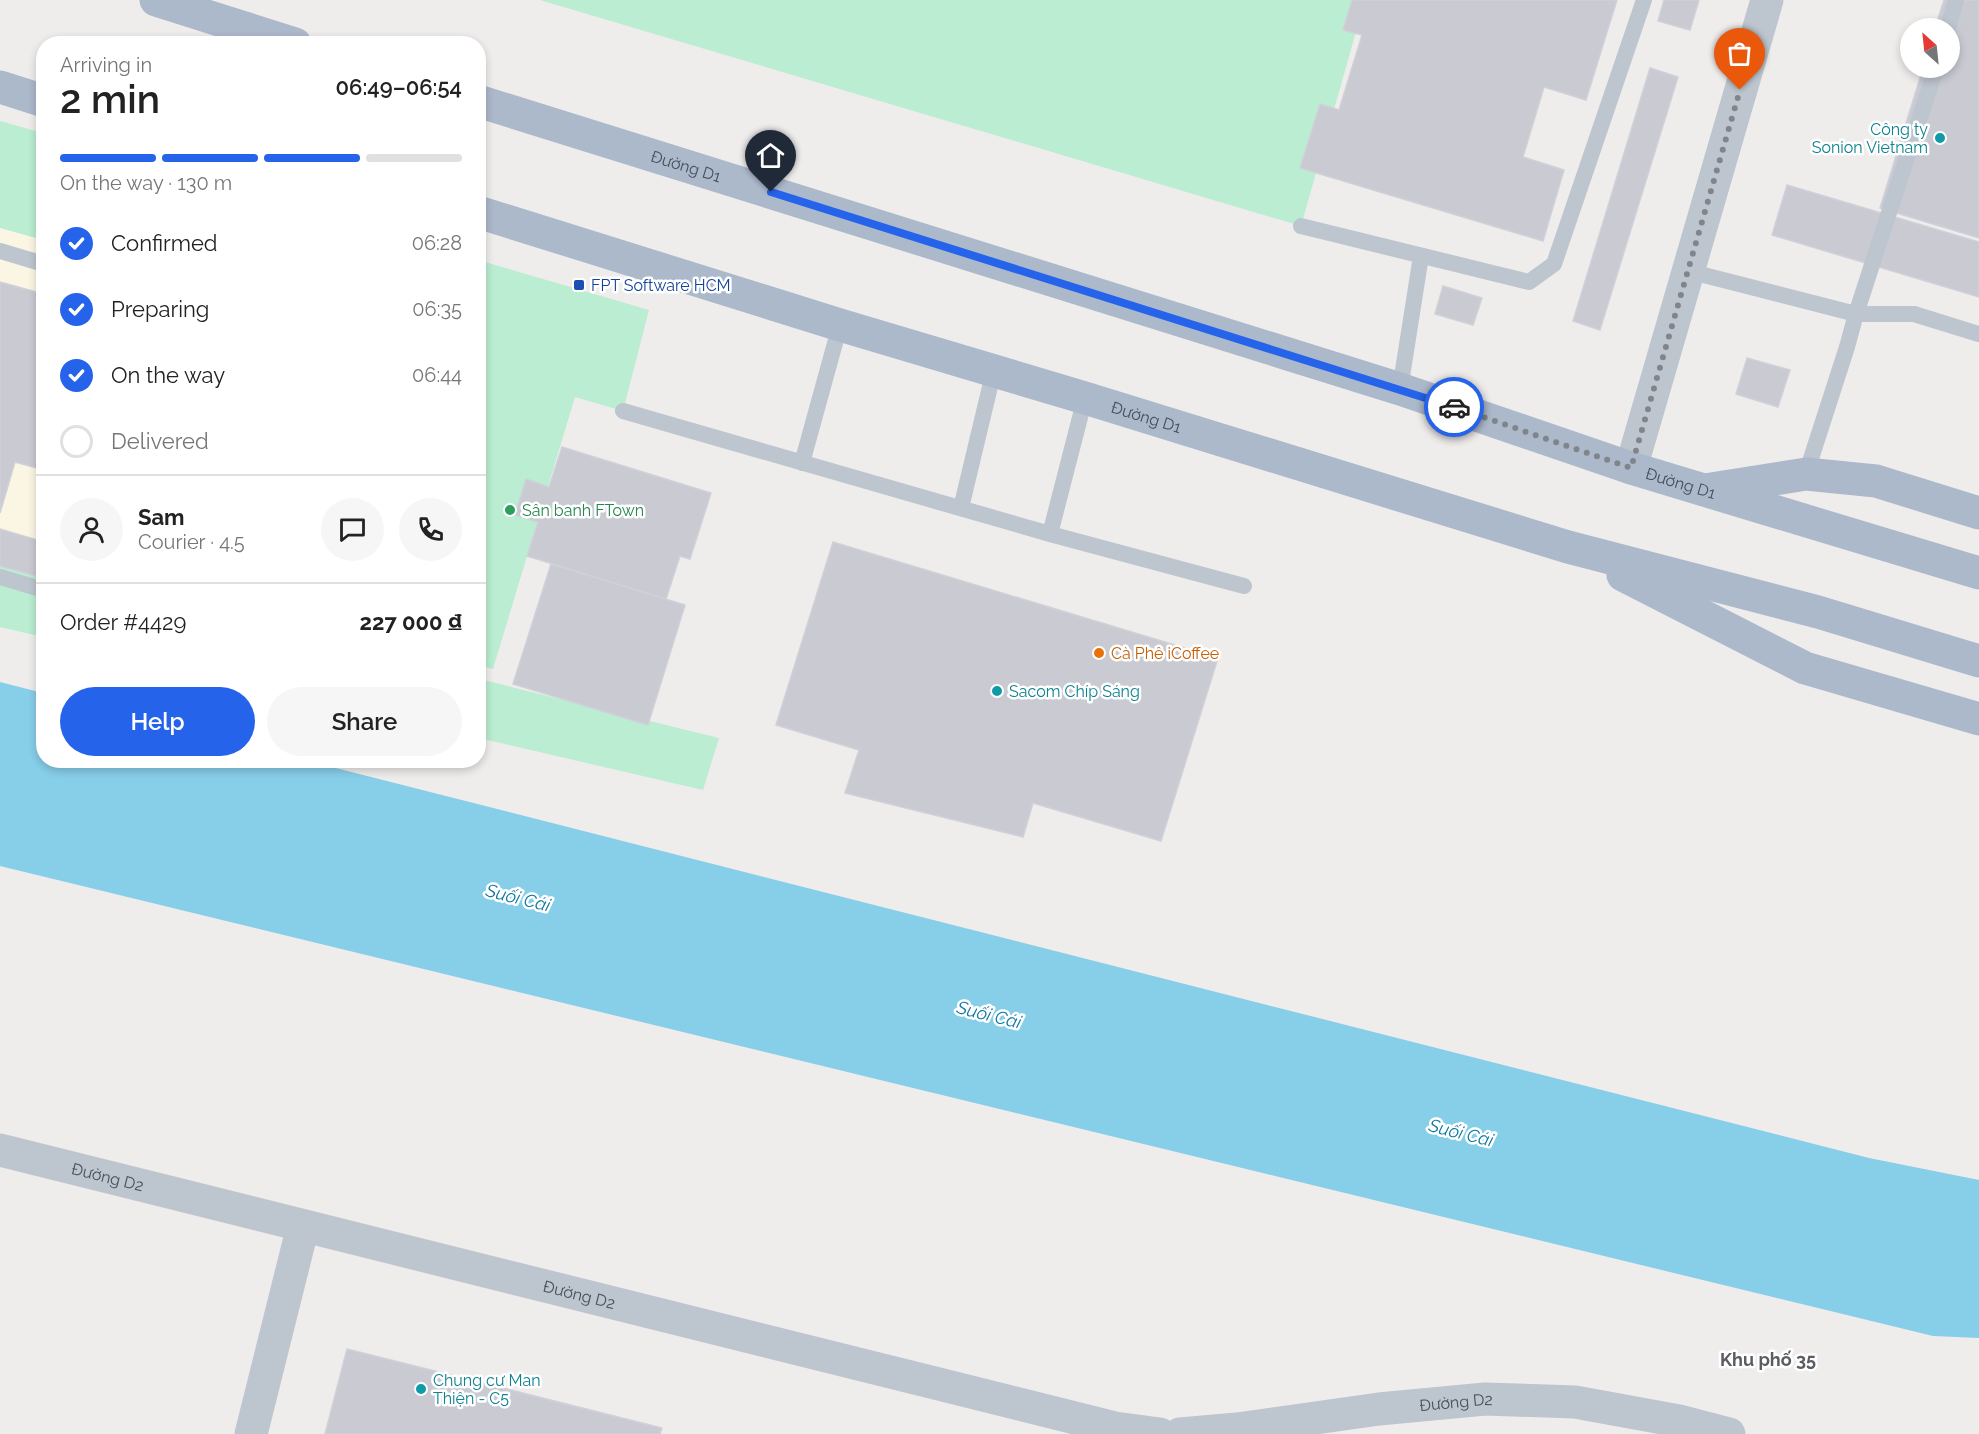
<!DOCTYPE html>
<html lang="en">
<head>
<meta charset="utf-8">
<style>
	body { margin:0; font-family:Raleway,sans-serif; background:#f6f6f6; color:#222; height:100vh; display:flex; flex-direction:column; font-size:22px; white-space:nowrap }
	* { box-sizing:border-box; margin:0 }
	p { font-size:20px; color:#767676 }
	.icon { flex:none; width:33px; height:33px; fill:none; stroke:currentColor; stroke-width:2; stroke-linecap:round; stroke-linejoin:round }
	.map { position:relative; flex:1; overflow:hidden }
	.details { position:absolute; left:36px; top:36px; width:450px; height:732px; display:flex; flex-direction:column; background:#fff; border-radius:24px; box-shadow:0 3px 9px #0003 }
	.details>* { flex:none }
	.needle { width:39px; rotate:333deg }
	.controls { position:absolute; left:1900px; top:18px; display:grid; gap:12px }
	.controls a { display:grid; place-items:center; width:60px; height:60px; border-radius:50%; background:#fff; box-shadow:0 3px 9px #0003; font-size:30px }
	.pin { position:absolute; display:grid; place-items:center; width:51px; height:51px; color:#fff; margin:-62px -26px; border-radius:50% 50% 50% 0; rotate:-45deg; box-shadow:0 0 6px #0007 }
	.pin .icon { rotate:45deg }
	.courier { position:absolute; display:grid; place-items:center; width:60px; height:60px; margin:-30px; border:4px solid #2563eb; border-radius:50%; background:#fff; color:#222; box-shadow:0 2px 8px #0007 }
	.overview em { font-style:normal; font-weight:600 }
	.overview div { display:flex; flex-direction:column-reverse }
	.overview { display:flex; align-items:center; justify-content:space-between; height:102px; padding:0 24px }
	h1 { font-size:39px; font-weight:600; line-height:45px }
	.bar { display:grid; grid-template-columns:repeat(4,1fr); gap:9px 6px; align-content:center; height:72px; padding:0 24px }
	.bar i { height:8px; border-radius:4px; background:#e0e0e0 }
	.bar .current { background:#2563eb }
	.bar p { grid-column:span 4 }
	.line { display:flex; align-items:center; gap:15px; padding:0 24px; border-top:2px solid #e0e0e0 }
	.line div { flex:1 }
	.round { display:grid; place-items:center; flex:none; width:63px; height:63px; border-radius:32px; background:#f6f6f6 }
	ol { padding:0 24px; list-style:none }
	li { display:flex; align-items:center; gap:18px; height:66px }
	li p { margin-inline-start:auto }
	li .icon { padding:6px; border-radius:50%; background:#2563eb; color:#fff; stroke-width:4 }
	li:last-child { color:#767676 }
	li i { width:33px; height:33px; border:3px solid #e0e0e0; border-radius:50% }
	.action { display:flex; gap:12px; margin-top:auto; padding:12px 24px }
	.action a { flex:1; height:69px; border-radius:36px; background:#2563eb; color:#fff; font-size:24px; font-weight:600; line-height:69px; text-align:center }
	.action a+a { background:#f6f6f6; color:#222 }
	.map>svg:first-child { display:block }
</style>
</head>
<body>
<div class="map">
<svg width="1979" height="1434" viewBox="0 0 1979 1434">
	<rect width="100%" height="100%" fill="#efecec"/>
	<!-- commercial -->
	<path fill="#fbf6e4" d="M0,141L43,154V590L0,579Z"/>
	<!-- green -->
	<path fill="#baedd1" d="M540,0H1365L1301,226Z
		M0,121L43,133V240L0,228Z
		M478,260L649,310L623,411L575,397L493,669L478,665Z
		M0,561L43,572V637L0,627Z
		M479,679L719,738L703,790L479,738Z"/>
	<!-- water -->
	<path fill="#87cee9" d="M0,682L43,693L44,760L308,761L1869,1158L1979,1180V1338L1933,1336L0,866Z"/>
	<!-- building -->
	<path fill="#c9cad2" stroke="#d0d1d8" stroke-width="1.5" d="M1352,0H1617L1586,100L1544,87L1523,157L1564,170L1543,241L1300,168L1320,104L1339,110L1362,35L1343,30Z
		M1664,0H1699L1690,30L1658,21Z
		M1944,0H1979V238L1880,208L1923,68H1950V28H1935Z
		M1650,68L1678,77L1600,330L1573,321Z
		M1787,185L1979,242V297L1772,235Z
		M0,282L44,294V470L15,462L0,513Z
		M1443,286L1482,298L1473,325L1435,314Z
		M1747,358L1790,370L1778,407L1736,394Z
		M562,447L711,493L690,559L680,556L666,599L527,556L538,522L515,515L526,479L549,487Z
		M0,529L44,542V578L0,566Z
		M833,542L1218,658L1161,841L1033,803L1023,837L845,793L859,750L776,725Z
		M551,564L685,605L648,725L513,684Z
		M347,1349L662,1428L660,1434H325Z"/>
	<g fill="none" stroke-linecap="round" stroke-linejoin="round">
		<!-- service -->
		<path stroke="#bdc5ce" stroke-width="16" d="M1948,28L1956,0
			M1301,226L1529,282L1554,264L1644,0
			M0,251L44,264
			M1688,271L1856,314L1936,68
			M1400,389L1421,256
			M623,411L1050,534L1244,586
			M802,463L840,325
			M1806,474L1847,347L1856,314H1914L1979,334
			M961,508L994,370
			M1050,534L1085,398
			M0,577L44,590"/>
		<!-- minor -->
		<g stroke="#bdc5ce" stroke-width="33">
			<path d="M1631,468L1767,0"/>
			<path id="s1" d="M0,1150L1115,1428L1160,1434"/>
			<path d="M251,1434L303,1226"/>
			<path id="s2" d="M1180,1434L1237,1429L1379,1409L1485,1399L1575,1402L1679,1421L1729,1434"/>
		</g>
		<!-- primary -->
		<g stroke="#acb9cb" stroke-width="33">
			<path d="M156,0L295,44"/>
			<path d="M0,87L44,101"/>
			<path id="s3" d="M478,101L1400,389L1631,468L1979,573"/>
			<path id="s4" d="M478,212L840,325L1085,398L1568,547L1818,612L1979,661"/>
			<path d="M1711,489L1806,474L1876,481L1979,513"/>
			<path d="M1623,575L1805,668L1979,719"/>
		</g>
	</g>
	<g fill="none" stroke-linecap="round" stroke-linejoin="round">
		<!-- done -->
		<path stroke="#80858c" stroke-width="6" stroke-dasharray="0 10.8" d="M1454,407L1631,468L1740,90"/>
		<!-- route -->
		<path stroke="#2563eb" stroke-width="8" d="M771,192L1454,407"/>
	</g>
	<!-- markers -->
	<g fill="#0f9aa8" stroke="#fff" stroke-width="2">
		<circle cx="1940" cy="138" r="6"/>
		<circle cx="997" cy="691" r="6"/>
		<circle cx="421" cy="1389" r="6"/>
	</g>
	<rect fill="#1a4fb4" stroke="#fff" stroke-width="2" x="573" y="279" width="12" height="12" rx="3"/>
	<circle fill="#2e9e5b" stroke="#fff" stroke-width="2" cx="510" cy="510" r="6"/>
	<circle fill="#e8710a" stroke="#fff" stroke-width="2" cx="1099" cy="653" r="6"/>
	<g text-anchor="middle" stroke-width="5" stroke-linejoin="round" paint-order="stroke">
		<!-- culture labels -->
		<g font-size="16" fill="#0d838f" stroke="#fff" text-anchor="start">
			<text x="1928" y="135" text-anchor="end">Công ty<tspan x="1928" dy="18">Sonion Vietnam</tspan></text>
			<text x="1009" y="697">Sacom Chíp Sáng</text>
			<text x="433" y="1386">Chung cư Man<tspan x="433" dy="18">Thiện - C5</tspan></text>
		</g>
		<!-- street labels -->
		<g font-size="16" fill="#454e59" stroke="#fff">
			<text dy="6" stroke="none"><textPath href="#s3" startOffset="218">Đường D1</textPath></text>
			<text dy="6" stroke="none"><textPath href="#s4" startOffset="699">Đường D1</textPath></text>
			<text dy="6" stroke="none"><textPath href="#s3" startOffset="1262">Đường D1</textPath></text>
			<text dy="6" stroke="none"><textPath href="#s1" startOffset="111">Đường D2</textPath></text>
			<text dy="6" stroke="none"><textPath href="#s1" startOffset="597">Đường D2</textPath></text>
			<text dy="6" stroke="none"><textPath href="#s2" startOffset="278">Đường D2</textPath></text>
		</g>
		<!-- transit labels -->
		<g font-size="16" fill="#164399" stroke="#fff" text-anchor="start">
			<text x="591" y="291">FPT Software HCM</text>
		</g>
		<!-- leisure labels -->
		<g font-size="16" fill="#27864d" stroke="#fff" text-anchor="start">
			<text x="522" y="516">Sân banh FTown</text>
		</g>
		<!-- food labels -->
		<g font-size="16" fill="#c56008" stroke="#fff" text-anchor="start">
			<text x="1111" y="659">Cà Phê iCoffee</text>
		</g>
		<!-- water labels -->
		<g font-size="18" font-style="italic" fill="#0f78a1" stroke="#fff">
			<text transform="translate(518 898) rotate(14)" y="6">Suối Cái</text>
			<text transform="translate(989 1015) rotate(14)" y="6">Suối Cái</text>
			<text transform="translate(1461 1133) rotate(14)" y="6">Suối Cái</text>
		</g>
		<!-- neighbourhood labels -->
		<g font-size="18" font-weight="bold" fill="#595c61" stroke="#fff">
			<text x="1768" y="1366">Khu phố 35</text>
		</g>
	</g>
</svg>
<div class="controls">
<a><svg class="needle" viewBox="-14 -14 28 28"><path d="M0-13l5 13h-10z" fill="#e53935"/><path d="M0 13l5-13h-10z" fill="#767676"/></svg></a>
</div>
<div class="pin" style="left:1740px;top:90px;background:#ea580c"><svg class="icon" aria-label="bag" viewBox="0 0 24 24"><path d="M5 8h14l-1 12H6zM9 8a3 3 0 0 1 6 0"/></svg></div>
<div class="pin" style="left:771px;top:192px;background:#1f2937"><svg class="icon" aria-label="home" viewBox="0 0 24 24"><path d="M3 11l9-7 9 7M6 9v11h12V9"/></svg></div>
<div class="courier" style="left:1454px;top:407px"><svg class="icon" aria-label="car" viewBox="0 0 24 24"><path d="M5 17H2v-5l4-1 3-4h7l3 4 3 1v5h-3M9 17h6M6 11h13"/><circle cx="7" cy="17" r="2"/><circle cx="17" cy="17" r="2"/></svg></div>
<section class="details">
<div class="overview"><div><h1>2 min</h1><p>Arriving in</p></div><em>06:49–06:54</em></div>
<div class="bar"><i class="current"></i><i class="current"></i><i class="current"></i><i></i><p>On the way · 130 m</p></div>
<ol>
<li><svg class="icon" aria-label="check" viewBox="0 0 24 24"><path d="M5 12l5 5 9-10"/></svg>Confirmed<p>06:28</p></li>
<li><svg class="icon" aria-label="check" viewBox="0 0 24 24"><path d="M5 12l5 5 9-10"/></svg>Preparing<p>06:35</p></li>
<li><svg class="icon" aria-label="check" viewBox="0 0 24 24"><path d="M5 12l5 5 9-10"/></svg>On the way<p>06:44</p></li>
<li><i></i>Delivered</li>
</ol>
<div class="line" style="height:108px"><a class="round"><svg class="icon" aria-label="person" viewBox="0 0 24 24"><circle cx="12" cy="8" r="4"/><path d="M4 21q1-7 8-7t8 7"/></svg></a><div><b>Sam</b><p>Courier · 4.5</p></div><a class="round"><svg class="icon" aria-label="chat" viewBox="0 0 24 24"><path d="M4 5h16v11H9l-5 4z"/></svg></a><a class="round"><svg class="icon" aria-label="phone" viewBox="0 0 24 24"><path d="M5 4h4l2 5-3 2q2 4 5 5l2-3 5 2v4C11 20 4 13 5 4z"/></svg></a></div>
<div class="line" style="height:78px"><div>Order #4429</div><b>227 000 ₫</b></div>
<div class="action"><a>Help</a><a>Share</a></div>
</section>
</div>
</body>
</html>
